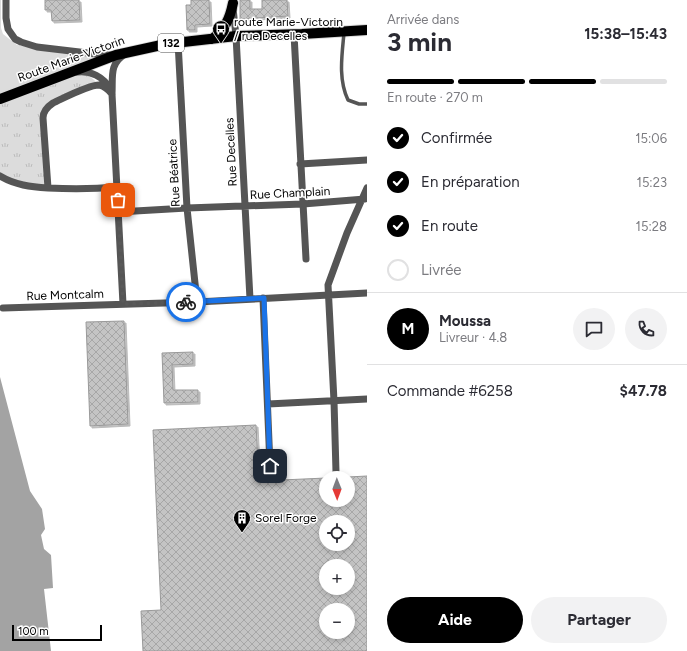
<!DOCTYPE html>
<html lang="fr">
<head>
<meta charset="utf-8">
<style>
	body { margin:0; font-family:Figtree,sans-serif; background:#f2f2f3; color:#2b2b33; height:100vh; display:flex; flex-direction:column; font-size:15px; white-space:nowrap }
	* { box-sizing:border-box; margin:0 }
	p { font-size:13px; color:#7c7c81 }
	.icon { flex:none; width:22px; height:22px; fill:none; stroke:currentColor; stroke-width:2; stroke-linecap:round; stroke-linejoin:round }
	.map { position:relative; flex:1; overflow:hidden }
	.sheet { display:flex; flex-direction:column; background:#fff; width:320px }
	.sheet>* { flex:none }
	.needle { width:26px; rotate:179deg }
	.controls { position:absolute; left:319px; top:471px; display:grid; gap:8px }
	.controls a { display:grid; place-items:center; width:36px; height:36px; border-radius:50%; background:#fff; box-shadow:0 2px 6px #0003; font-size:20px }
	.scale { position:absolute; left:12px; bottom:10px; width:90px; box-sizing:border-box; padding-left:4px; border:2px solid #000; border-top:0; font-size:11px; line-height:14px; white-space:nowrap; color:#000; -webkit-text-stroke:3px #fff; paint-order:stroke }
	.pin { position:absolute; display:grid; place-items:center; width:34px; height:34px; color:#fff; margin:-17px; border-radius:8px; box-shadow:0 2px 6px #0006 }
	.courier { position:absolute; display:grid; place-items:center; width:40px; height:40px; margin:-20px; border:3px solid #1a73e8; border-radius:50%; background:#fff; color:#222; box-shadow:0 1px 5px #0007 }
	.headline em { font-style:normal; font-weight:700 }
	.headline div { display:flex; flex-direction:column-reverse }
	.headline { display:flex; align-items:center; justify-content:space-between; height:68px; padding:0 20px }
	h1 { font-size:26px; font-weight:700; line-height:30px }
	.bar { display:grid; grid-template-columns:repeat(4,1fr); gap:6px 4px; align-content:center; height:48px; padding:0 20px }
	.bar i { height:5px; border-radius:3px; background:#e1e1e2 }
	.bar .on { background:#000 }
	.bar p { grid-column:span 4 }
	.line { display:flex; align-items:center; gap:10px; padding:0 20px; border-top:1px solid #e1e1e2 }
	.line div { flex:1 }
	.round { display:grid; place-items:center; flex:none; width:42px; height:42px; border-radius:21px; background:#f2f2f3 }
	ol { padding:0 20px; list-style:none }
	li { display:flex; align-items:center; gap:12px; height:44px }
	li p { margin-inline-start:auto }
	li .icon { padding:4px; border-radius:50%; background:#000; color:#fff; stroke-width:4 }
	li:last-child { color:#7c7c81 }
	li i { width:22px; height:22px; border:2px solid #e1e1e2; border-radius:50% }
	.primary-button { display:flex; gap:8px; margin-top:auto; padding:8px 20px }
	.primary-button a { flex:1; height:46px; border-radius:24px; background:#000; color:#fff; font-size:16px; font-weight:700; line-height:46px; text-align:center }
	.primary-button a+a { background:#f2f2f3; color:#2b2b33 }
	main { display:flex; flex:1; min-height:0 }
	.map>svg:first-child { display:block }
</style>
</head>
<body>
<main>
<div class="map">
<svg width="367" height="651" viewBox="0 0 367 651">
	<defs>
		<pattern id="grass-tufts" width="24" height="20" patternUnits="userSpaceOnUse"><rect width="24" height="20" fill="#dcdcdc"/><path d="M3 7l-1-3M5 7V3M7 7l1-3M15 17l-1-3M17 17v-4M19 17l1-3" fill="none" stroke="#bbb"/></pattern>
		<pattern id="building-cross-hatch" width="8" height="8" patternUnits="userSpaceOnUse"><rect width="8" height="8" fill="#c4c4c4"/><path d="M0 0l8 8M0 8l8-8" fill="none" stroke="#a7a7a7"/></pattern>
		<filter id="shadow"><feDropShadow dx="2" dy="2" stdDeviation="0" flood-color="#0004"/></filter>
	</defs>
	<rect width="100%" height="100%" fill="#fff"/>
	<!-- grass -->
	<path fill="url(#grass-tufts)" d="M67,74C81,75 90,72 98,85L45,110L48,188L0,176V99Z"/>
	<!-- park -->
	<path fill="#dcdcdc" d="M0,0H1V28L3,34L17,45L105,55L0,99Z"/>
	<!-- water -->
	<path fill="#a3a3a3" d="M0,377L30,491L42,509L45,529L41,535L44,549L51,555L53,588L44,589L51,651H0Z"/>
	<!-- building -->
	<path fill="url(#building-cross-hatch)" stroke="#999" fill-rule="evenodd" filter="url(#shadow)" d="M45,0H79L80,20L52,21L51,10H45Z
		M191,0H209L210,24L195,25V30H187L186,5H191Z
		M240,0H250V9H262V0H287L288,16L240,19Z
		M124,321L128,424L90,426L86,322Z
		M193,352V364L172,365L173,390H198V402L164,403L162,353Z
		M256,425L259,481L326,478V500H348V477L367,476V651H143L141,611L161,610L153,430ZM326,522H348V544H326ZM326,566H348V588H326ZM326,610H348V632H326Z"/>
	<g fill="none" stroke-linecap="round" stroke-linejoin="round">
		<!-- primary casing -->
		<g stroke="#dbdbdb" stroke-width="12">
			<path id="primary" d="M212,39C225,30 230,18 233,3
				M0,99L116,55L166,44L236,36L302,34L367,30"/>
		</g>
		<!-- lane -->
		<path stroke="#555" stroke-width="3.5" d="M344,33C342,55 338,79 348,100L359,104H367"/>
		<!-- street -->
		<path stroke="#555" stroke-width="7" d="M6,0V18L8,29L15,39L21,42L37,47L105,55H112
			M233,8L236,36L250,299
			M294,34L306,259
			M178,42L187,208L197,302
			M77,72C90,70 104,77 110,89
			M300,164L367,160
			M0,176C15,185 31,187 48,188C71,189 94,189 117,187
			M48,188L43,118C43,111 47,107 53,103C64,98 88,85 99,85C105,86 108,89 112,94
			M118,212L187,208L303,204L365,199
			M263,298L270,466
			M123,304L112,94C113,77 109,64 125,54
			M3,308L197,302L367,293
			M268,404L367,399
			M336,472L334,401L328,285L347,233L367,188"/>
		<!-- primary -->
		<use href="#primary" stroke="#000" stroke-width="10"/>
	</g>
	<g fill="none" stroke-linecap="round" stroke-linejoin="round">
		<!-- done -->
		<path stroke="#595959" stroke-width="4" stroke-dasharray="0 7.2" d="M118,200L123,304L186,302"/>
		<!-- route -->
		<path stroke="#1a73e8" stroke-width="5" d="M186,302L264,298L270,466"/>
	</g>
	<!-- icons -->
	<defs>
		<g id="bus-pin" transform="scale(0.9)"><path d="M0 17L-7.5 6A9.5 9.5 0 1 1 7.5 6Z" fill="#000" stroke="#fff"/><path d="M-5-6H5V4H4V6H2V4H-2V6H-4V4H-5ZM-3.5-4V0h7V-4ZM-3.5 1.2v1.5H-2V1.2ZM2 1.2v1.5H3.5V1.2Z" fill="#fff"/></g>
		<g id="building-pin" transform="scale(0.9)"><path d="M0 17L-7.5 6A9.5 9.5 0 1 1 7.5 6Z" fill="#000" stroke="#fff"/><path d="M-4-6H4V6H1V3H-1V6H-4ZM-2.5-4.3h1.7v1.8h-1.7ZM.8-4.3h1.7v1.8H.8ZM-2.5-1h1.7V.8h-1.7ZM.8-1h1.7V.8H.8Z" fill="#fff"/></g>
	</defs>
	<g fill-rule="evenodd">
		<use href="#bus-pin" x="221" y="29"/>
		<use href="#building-pin" x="242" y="518"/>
	</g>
	<g text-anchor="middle" stroke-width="3" stroke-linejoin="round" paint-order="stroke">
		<!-- shield labels -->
		<rect fill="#fff" stroke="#4c4c4c" stroke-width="1" x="158" y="34" width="26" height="18" rx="3"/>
		<g font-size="11" font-weight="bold" fill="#000">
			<text x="171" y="47">132</text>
		</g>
		<!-- poi labels -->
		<g font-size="12" fill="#000" stroke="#fff" text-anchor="start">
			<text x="234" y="26">route Marie-Victorin<tspan x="234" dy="14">/ rue Decelles</tspan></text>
			<text x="255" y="522">Sorel Forge</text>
		</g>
		<!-- street labels -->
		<g font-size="12" fill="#000" stroke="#fff">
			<text transform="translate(71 59) rotate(-20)" y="4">Route Marie-Victorin</text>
			<text transform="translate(231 152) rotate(-93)" y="4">Rue Decelles</text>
			<text transform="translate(174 173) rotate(-93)" y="4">Rue Béatrice</text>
			<text transform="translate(290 193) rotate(-3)" y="4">Rue Champlain</text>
			<text transform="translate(65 295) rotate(-2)" y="4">Rue Montcalm</text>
		</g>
	</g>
</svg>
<div class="controls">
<a><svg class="needle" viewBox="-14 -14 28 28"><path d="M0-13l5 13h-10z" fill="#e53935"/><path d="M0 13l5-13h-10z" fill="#7c7c81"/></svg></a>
<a><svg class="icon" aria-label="locate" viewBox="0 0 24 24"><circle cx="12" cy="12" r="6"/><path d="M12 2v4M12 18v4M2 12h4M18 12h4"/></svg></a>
<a>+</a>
<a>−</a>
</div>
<div class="scale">100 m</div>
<div class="pin" style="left:118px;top:200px;background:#ea580c"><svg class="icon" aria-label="bag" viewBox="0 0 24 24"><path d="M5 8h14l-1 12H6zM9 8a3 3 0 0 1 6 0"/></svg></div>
<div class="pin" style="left:270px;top:466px;background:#1f2937"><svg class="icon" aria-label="home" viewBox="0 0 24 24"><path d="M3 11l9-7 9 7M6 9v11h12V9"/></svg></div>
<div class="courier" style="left:186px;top:302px"><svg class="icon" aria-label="bike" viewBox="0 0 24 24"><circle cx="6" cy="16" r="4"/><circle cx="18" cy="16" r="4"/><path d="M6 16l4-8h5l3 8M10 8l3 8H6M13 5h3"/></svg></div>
</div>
<section class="sheet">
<div class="headline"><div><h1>3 min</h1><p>Arrivée dans</p></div><em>15:38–15:43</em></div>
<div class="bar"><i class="on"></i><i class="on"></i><i class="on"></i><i></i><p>En route · 270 m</p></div>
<ol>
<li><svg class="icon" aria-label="check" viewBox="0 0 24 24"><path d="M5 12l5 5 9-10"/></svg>Confirmée<p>15:06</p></li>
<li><svg class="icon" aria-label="check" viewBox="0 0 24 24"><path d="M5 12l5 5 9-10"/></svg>En préparation<p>15:23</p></li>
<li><svg class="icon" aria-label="check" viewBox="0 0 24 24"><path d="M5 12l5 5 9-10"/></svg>En route<p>15:28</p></li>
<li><i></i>Livrée</li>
</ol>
<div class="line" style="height:72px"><b class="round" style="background:#000;color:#fff">M</b><div><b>Moussa</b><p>Livreur · 4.8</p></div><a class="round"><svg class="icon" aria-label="chat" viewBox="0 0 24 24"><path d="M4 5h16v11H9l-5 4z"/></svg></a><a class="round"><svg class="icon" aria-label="phone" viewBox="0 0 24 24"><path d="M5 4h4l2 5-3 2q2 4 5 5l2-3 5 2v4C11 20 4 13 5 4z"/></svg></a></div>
<div class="line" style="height:52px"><div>Commande #6258</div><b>$47.78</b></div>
<div class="primary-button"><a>Aide</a><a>Partager</a></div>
</section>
</main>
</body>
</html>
